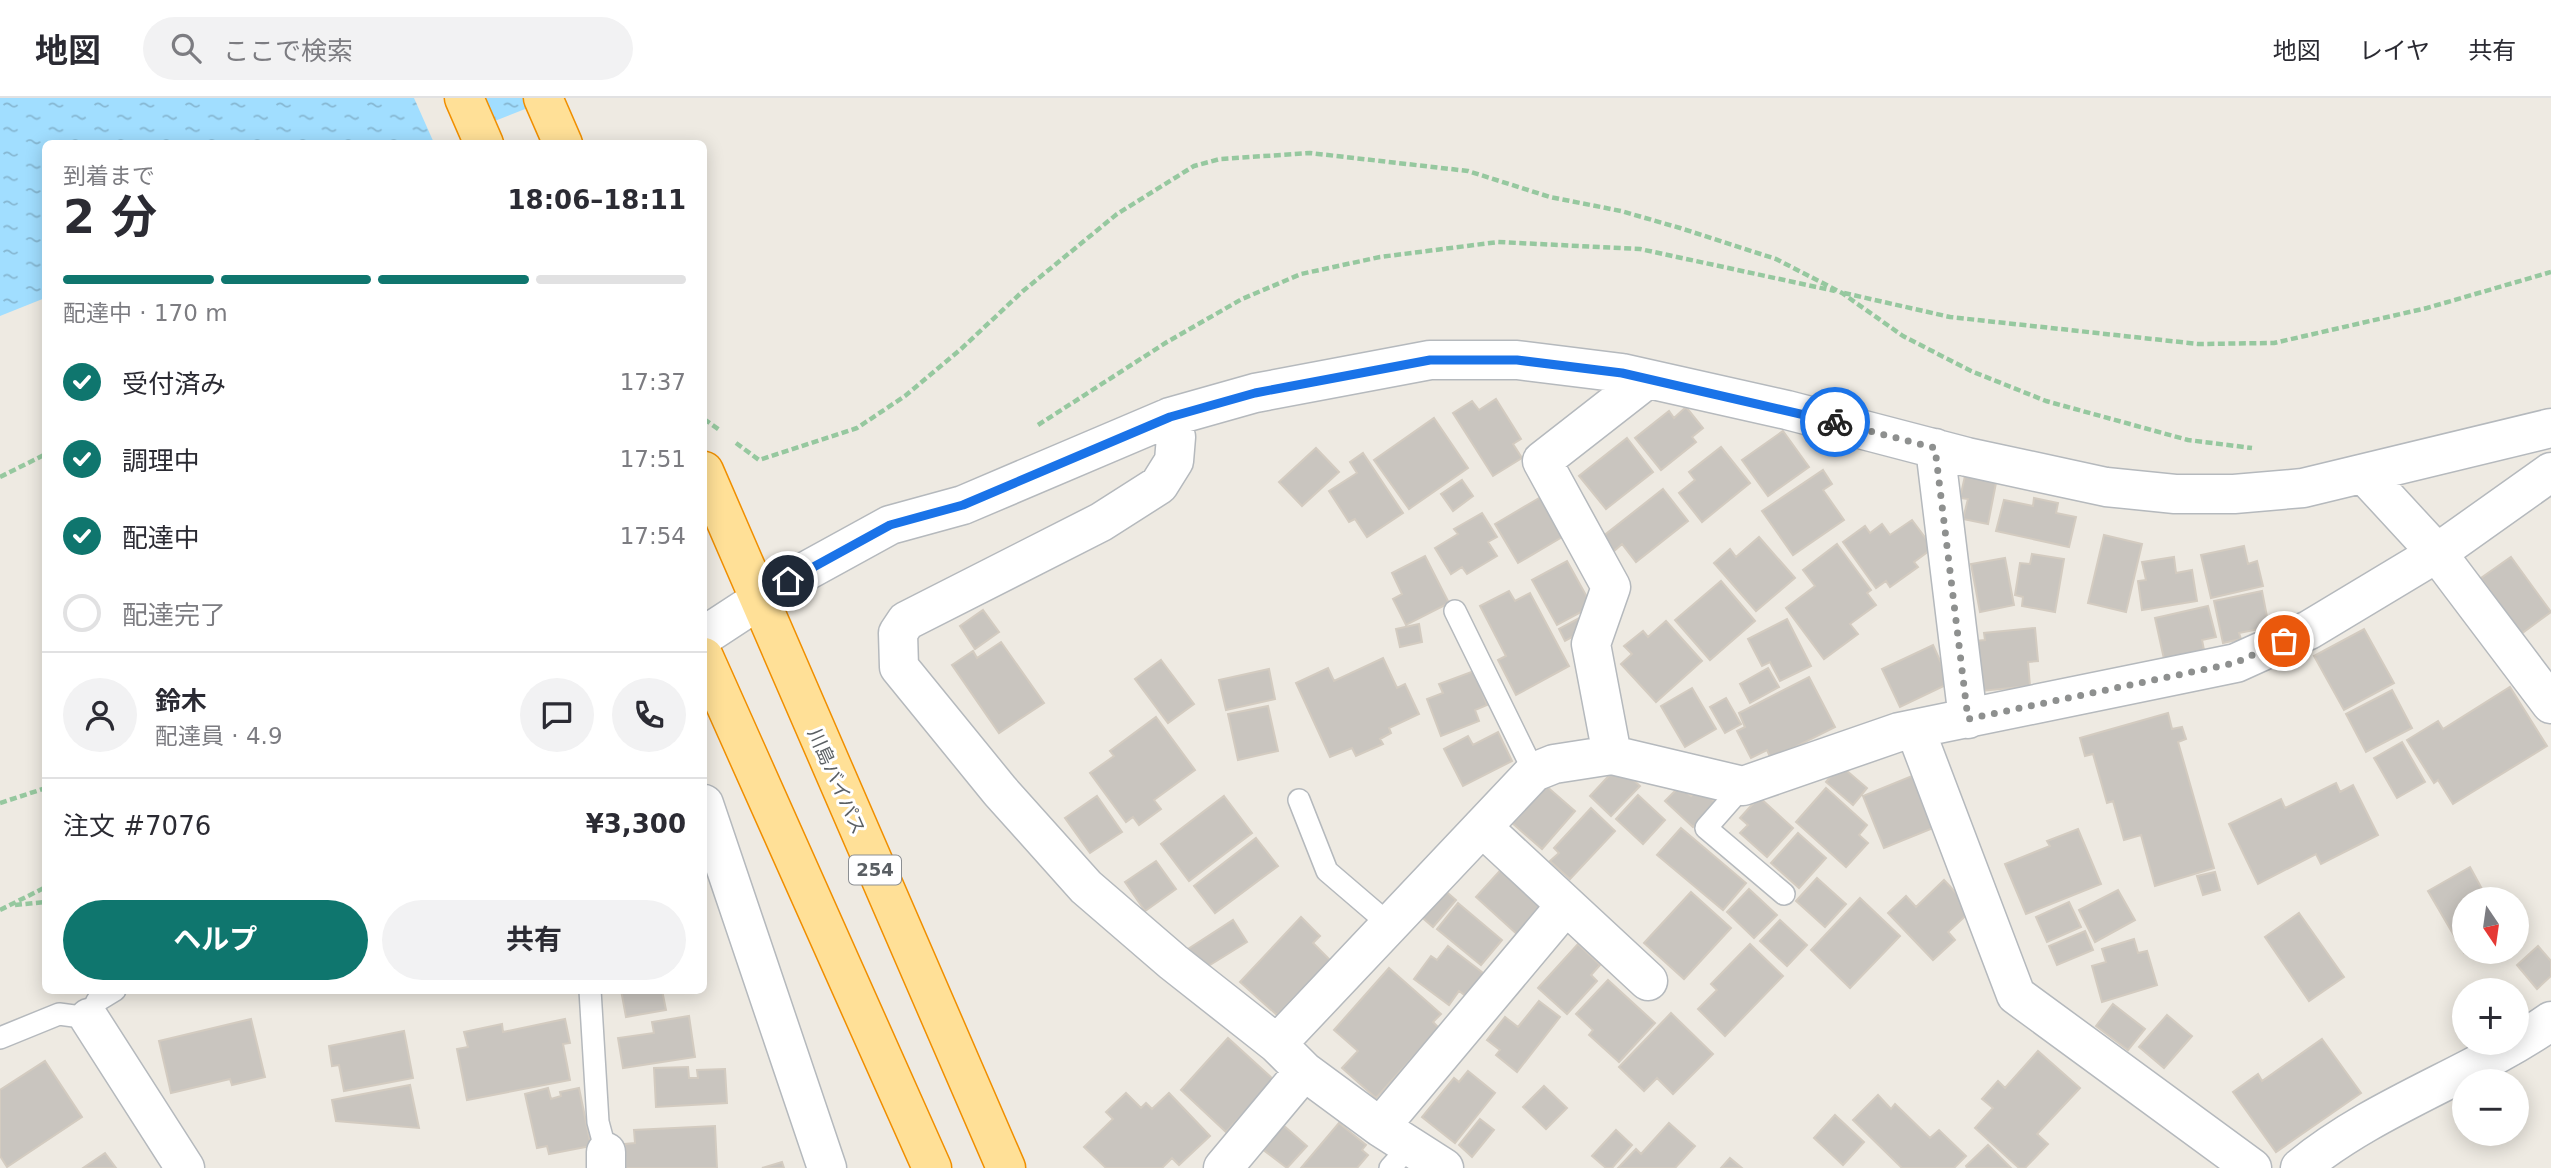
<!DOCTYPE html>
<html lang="ja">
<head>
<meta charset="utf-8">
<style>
	body { margin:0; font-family:"DejaVu Sans","Noto Sans JP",sans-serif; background:#f2f2f3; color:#2b2b33; height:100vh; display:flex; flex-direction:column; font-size:26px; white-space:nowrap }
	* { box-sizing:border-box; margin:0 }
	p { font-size:23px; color:#7c7c81 }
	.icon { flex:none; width:38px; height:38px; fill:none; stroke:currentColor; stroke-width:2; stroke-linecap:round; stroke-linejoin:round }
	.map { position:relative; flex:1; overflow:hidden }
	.drawer { position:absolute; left:42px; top:42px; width:665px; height:854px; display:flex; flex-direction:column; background:#fff; border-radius:10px; box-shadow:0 4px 18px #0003 }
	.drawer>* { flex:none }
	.needle { width:46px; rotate:167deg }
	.controls { position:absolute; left:2452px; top:789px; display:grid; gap:14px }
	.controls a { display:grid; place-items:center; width:77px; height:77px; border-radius:50%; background:#fff; box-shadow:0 4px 18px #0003; font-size:35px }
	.pin { position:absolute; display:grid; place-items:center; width:60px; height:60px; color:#fff; margin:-30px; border:4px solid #fff; border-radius:50%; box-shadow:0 2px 7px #0007 }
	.courier { position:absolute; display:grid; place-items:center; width:70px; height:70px; margin:-35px; border:5px solid #1a73e8; border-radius:50%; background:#fff; color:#222; box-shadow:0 2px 9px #0007 }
	.overview em { font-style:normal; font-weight:700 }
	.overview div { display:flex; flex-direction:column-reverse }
	.overview { display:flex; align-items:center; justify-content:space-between; height:119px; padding:0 21px }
	h1 { font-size:46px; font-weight:700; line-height:52px }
	.bar { display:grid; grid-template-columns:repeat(4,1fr); gap:10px 7px; align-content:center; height:84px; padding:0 21px }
	.bar i { height:9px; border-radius:5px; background:#e1e1e2 }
	.bar .active { background:#0f766e }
	.bar p { grid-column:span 4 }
	.line { display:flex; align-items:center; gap:18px; padding:0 21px; border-top:2px solid #e1e1e2 }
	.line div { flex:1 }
	.round { display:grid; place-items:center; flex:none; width:74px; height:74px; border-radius:37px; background:#f2f2f3 }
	ol { padding:0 21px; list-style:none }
	li { display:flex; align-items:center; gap:21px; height:77px }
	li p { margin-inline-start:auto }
	li .icon { padding:7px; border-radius:50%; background:#0f766e; color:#fff; stroke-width:4 }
	li:last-child { color:#7c7c81 }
	li i { width:38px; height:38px; border:4px solid #e1e1e2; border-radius:50% }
	.cta { display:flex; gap:14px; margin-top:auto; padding:14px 21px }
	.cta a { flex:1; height:80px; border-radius:42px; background:#0f766e; color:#fff; font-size:28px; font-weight:700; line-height:80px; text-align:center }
	.cta a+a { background:#f2f2f3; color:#2b2b33 }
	header { display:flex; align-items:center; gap:42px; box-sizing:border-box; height:98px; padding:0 35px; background:#fff; border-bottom:2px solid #e1e1e2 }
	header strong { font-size:33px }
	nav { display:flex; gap:38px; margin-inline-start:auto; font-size:24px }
	.search { width:490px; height:63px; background:#f2f2f3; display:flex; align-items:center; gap:18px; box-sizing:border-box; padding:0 24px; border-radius:38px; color:#7c7c81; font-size:26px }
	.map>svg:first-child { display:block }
</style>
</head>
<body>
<header>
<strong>地図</strong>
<div class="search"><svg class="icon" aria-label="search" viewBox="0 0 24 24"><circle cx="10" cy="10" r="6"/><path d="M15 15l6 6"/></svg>ここで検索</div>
<nav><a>地図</a><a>レイヤ</a><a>共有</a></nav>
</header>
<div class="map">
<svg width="2551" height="1070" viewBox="0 0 2551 1070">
	<defs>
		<pattern id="water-ripples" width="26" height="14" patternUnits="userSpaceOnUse" patternTransform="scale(1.75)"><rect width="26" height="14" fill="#a1deff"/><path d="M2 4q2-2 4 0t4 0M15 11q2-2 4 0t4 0" fill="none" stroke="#86b7d2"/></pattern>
	</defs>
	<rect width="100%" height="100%" fill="#eeeae2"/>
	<!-- water -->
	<path fill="url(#water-ripples)" d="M0,0H553L439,45L46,46L45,200L0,218Z"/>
	<!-- pier -->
	<path fill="#eeeae2" d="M414,0H485L496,26L449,46L434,45Z"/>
	<!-- building -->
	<path fill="#c9c5bf" stroke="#d3cbc0" stroke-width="2" d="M1496,301L1521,341L1513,346L1522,360L1493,378L1453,315L1472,303L1479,312Z
		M1686,309L1703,330L1692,339L1696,344L1661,372L1635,340L1669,313L1674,320Z
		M1434,320L1468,370L1409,411L1374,362Z
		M1783,333L1809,369L1768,398L1742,362Z
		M1627,340L1653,374L1606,411L1579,378Z
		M1721,349L1750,385L1702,424L1679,395L1695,382L1689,374Z
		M1316,350L1339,374L1302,408L1279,384Z
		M1363,355L1403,415L1367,439L1355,421L1349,424L1329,393L1357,375L1350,364Z
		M1823,372L1832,386L1823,392L1844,422L1793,457L1762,413Z
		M1965,378L1996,385L1988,426L1963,421L1968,401L1960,400Z
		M1462,382L1473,398L1453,413L1441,396Z
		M1663,391L1688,423L1636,464L1622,446L1613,454L1602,439Z
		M1546,396L1569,435L1518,465L1495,426Z
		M2034,400L2058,405L2056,415L2076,419L2069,449L1996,433L2004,402L2033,408Z
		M1482,415L1497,439L1488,444L1497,458L1467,476L1462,469L1451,476L1435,450L1458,436L1454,431Z
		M1912,422L1933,450L1914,464L1918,469L1890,489L1886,483L1876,490L1843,444L1865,428L1870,435L1882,426L1890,437Z
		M2104,437L2142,446L2126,514L2088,505Z
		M1759,439L1795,480L1756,513L1714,465L1730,451L1736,459Z
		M1837,446L1871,492L1867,495L1876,507L1850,526L1858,536L1824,561L1786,510L1815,488L1803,472Z
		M2244,448L2248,466L2257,463L2263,488L2211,500L2201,457Z
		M2032,456L2064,461L2055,514L2022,508L2023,499L2015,497L2020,465L2030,466Z
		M1425,458L1449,505L1406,527L1393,501L1402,496L1392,475Z
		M2174,459L2176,475L2192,472L2197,503L2142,512L2138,483L2146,482L2142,464Z
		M2511,459L2551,514L2521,536L2481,480Z
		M2005,460L2014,507L1980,514L1971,466Z
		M1567,463L1592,508L1557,527L1532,482Z
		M1721,483L1755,523L1710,562L1675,522Z
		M1509,493L1515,503L1530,495L1569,568L1516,597L1498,562L1506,558L1480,508Z
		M2262,493L2269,529L2239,535L2241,541L2223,545L2214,503Z
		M2208,508L2216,539L2202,542L2204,552L2164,561L2155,520Z
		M983,512L999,534L975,551L960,528Z
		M1581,519L1587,531L1565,543L1559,531Z
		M1787,521L1811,568L1780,583L1770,564L1762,568L1748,541Z
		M1666,523L1702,563L1656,604L1621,566L1632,556L1624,548L1643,533L1648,539Z
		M1419,526L1422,544L1400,549L1396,531Z
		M2035,530L2038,563L2028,564L2030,588L1981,593L1976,543L1985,542L1984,535Z
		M2364,531L2394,585L2344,612L2314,558Z
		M1001,544L1044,605L999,635L952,567L973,553L977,560Z
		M1933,547L1950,585L1900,609L1882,571Z
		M1383,560L1397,590L1405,586L1419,616L1389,630L1391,635L1380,641L1383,646L1356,658L1352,650L1330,659L1296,585L1328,570L1334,583Z
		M1161,562L1194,606L1168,625L1135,581Z
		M1768,570L1779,589L1750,605L1740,586Z
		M1269,571L1275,601L1226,612L1219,582Z
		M1474,573L1487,607L1475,612L1479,623L1441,638L1427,601L1443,595L1439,586Z
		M1809,579L1835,629L1771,661L1767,652L1751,660L1737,633L1745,629L1739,615Z
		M2510,589L2547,648L2453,706L2438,682L2434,685L2407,642L2438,623L2443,631Z
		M1692,590L1716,631L1685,649L1661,608Z
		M2392,592L2412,630L2366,654L2346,616Z
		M1726,600L1741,626L1725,635L1710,609Z
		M1268,608L1278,653L1238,662L1228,616Z
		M2168,615L2172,631L2182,629L2186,641L2178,644L2214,770L2155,788L2141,737L2124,742L2113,703L2107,705L2093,656L2085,658L2080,640Z
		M1156,619L1195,672L1154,702L1161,711L1139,727L1133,719L1126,724L1090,675L1114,658L1110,653Z
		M1498,634L1512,663L1463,688L1444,651L1468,638L1473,647Z
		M2402,644L2425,684L2397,700L2374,660Z
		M1840,667L1867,690L1853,707L1826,684Z
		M1618,668L1640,688L1611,718L1590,698Z
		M1912,678L1923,704L1938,728L1884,750L1863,698Z
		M2336,685L2340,694L2353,687L2378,737L2321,766L2316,756L2258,786L2229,726L2281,701L2285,710Z
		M1545,687L1575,713L1542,751L1512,725Z
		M1680,688L1691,698L1699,689L1716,705L1693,729L1665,703Z
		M1826,690L1867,727L1859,737L1868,745L1846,769L1796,724Z
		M1638,697L1665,722L1643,746L1616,721Z
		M1097,698L1122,734L1090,755L1065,720Z
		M1224,698L1252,735L1189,783L1161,746Z
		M1759,699L1793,730L1767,759L1740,735L1748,727L1740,720Z
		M1591,710L1615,733L1570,781L1550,763L1559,755L1554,750Z
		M1681,730L1746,785L1723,812L1657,757Z
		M2078,731L2101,786L2026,816L2005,766L2050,748L2047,743Z
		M1798,735L1826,760L1799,790L1771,765Z
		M1256,740L1278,768L1215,815L1194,788Z
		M1156,763L1176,791L1145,813L1125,784Z
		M1507,765L1544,808L1518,837L1476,799Z
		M2470,769L2488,802H2464L2463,853L2428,793Z
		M2215,774L2220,792L2203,797L2197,778Z
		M1817,780L1846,806L1825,829L1796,803Z
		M1944,782L1972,812L1948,834L1955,842L1933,862L1888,815L1906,798L1916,809Z
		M1442,790L1456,802L1433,829L1418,816Z
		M1749,791L1777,817L1754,840L1727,814Z
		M2118,792L2135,822L2095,844L2079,812Z
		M1691,794L1731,830L1684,881L1644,845Z
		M1860,800L1900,838L1850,890L1811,852Z
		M2069,804L2081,829L2047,844L2036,819Z
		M1458,805L1502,842L1481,867L1437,831Z
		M2299,815L2344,879L2309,903L2265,839Z
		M1301,819L1320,838L1313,845L1330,862L1277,917L1240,884Z
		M1233,822L1247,844L1202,872L1188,851Z
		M1780,822L1807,847L1787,868L1760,843Z
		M2085,833L2093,852L2057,867L2049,848Z
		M2134,841L2138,855L2147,853L2157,887L2102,904L2092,868L2106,864L2102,851Z
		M1578,846L1600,867L1591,877L1597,883L1567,916L1538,890Z
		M1750,846L1783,878L1725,938L1698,911L1717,892L1711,886Z
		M1448,848L1487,878L1470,901L1459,893L1449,907L1414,881L1431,858L1437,862Z
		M2538,848L2551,863V878L2537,891L2517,867Z
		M1389,870L1441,916L1433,924L1439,930L1376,1000L1342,970L1358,953L1334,932Z
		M1608,882L1655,925L1619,964L1589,937L1593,932L1576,916Z
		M621,892H662L666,912L626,919Z
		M1539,903L1560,919L1517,974L1496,957L1500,952L1487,942L1505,919L1518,929Z
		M2113,906L2145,931L2128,952L2096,928Z
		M1671,915L1713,956L1673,996L1657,980L1644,993L1619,969Z
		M2167,917L2192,938L2164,970L2139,949Z
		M689,918L695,959L623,970L618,940L654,935L652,924Z
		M251,921L265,979L232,987L230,981L171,995L159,943Z
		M565,921L570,945L563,946L570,982L467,1002L457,951L468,949L464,934L502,926L503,934Z
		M404,933L413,980L344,993L339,967L332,968L329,948Z
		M1228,940L1274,982L1226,1034L1181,992Z
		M2322,941L2361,995L2276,1054L2233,994L2258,976L2262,983Z
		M2038,953L2080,990L2037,1036L2048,1046L2025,1070H2019L1975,1030L1993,1010L1982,1001L1998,983L2005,990Z
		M45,963L82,1019L7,1069L0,1058V992Z
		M688,969L689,980H698L697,972L725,971L727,1005L656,1009L654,970Z
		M1468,973L1495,995L1455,1045L1422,1019L1454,980L1459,984Z
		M410,987L419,1030L336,1023L332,1002Z
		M1544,988L1567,1010L1546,1031L1523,1009Z
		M548,990L551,1001L561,998L560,994L579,990L591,1048L549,1056L547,1048L537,1050L525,996Z
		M1126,995L1141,1010L1146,1005L1152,1011L1169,995L1210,1038L1179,1067L1172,1060L1162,1070H1106L1084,1049L1113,1021L1106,1014Z
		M1878,997L1891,1011L1895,1006L1930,1040L1939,1032L1966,1058L1954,1070H1902L1853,1022Z
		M1835,1017L1864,1044L1843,1067L1814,1040Z
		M1480,1021L1494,1032L1472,1059L1459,1047Z
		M1339,1025L1366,1047L1362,1052L1368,1057L1357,1070H1301Z
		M1669,1025L1695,1048L1675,1070H1618L1636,1051L1641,1056Z
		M1283,1027L1307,1048L1287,1070L1262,1051Z
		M715,1028L717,1070H626L625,1046L635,1045L634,1032Z
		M1616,1032L1632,1047L1612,1070H1606L1592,1058Z
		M1988,1047L2011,1070H1967L1966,1068Z
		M105,1055L116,1070H83Z
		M1730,1060L1742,1070H1721Z
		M782,1064L784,1070H762Z"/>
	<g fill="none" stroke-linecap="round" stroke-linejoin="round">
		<!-- service casing -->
		<g stroke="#b5b9bd" stroke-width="24">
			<path id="service" d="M1455,513L1534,674
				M1743,688L1706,730L1784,796
				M1299,702L1327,773L1390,827
				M590,892L598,1024L606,1054
				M0,940L59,916L89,920L97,903L115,892
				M1390,1070L1410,1048"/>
		</g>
		<!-- minor casing -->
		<g stroke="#b5b9bd" stroke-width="41">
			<path id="minor" d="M1170,319L1176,339L1174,363L1159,387L1101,424L906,523L898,535L899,569L1000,693L1086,789L1173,864L1277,946L1304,973L1380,1029L1444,1070
				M1935,350L1968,621
				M2364,376L2437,455L2551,606
				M704,538L788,483L890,427L963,407L1170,319L1255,295L1430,262H1517L1622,275L1787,312L1967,359L2106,389L2175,396H2234L2303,390L2551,330
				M1915,631L2016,897L2252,1070
				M1612,657L1591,546L1611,489L1542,363L1647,281
				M704,706L827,1070
				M1482,729L1648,883
				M89,920L185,1070
				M1277,946L1534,674L1554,666L1612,657L1743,688L1899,634L2236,565L2309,532L2437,455L2551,374
				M1380,1029L1566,807
				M606,1054V1070
				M1223,1070L1304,973
				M2300,1070C2375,1008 2472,978 2551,923"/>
		</g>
		<!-- trunk casing -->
		<g stroke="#f08f00" stroke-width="41">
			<path id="trunk" d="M464,0L484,46
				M543,0L563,46
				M704,373L1006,1070
				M704,559L932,1070"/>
		</g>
		<!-- path -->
		<path stroke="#96c89f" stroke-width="4.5" stroke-dasharray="7 3.5" stroke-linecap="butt" d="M1844,195L1950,219L2198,246L2274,245L2427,210L2551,174
			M704,321L721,333
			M1038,327L1167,244L1242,201L1301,176L1380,159L1498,144L1640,151L1835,193
			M736,345L759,362L857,330L905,298L961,251L1023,193L1117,116L1194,68L1220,61L1310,55L1468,73L1550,99L1621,113L1680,130L1776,161L1842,195L1903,238L1971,273L2046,303L2188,342L2252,350
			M0,379L46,356
			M0,705L46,690
			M15,807L46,804
			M0,812L46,789"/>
		<!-- service -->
		<use href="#service" stroke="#fff" stroke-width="21"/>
		<!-- minor -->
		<use href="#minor" stroke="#fff" stroke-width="38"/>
		<!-- trunk -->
		<use href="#trunk" stroke="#ffe097" stroke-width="38"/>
	</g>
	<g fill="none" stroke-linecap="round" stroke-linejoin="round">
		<!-- done -->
		<path stroke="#8e908f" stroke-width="7" stroke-dasharray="0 12.6" d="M1835,324L1935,350L1968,621L2235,565L2284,543"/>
		<!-- route -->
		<path stroke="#1a73e8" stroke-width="9" d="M788,483L890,427L963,407L1170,319L1255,295L1430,262H1517L1622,275L1835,324"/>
	</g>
	<g text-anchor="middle" stroke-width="6" stroke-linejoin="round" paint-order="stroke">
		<!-- shield labels -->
		<rect fill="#fff" stroke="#8c8f92" stroke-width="2" x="849" y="757.5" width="52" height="29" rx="5"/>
		<g font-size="18" font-weight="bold" fill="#5a5f63">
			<text x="875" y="778">254</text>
		</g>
		<!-- street labels -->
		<g font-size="19" fill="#5a5f63" stroke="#fff">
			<text transform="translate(837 683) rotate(66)" y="7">川島バイパス</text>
		</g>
	</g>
</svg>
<div class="controls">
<a><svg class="needle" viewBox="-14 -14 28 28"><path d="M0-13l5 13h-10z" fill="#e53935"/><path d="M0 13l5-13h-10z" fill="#7c7c81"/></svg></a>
<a>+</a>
<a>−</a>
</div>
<div class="pin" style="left:2284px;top:543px;background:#ea580c"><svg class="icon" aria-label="bag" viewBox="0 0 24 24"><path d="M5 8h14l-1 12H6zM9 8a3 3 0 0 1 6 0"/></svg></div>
<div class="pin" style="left:788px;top:483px;background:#1f2937"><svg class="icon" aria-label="home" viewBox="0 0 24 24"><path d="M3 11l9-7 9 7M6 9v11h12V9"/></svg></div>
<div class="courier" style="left:1835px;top:324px"><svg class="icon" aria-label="bike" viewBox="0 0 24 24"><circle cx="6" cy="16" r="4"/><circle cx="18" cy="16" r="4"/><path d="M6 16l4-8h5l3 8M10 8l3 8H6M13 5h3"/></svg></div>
<section class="drawer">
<div class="overview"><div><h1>2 分</h1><p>到着まで</p></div><em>18:06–18:11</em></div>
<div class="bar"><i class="active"></i><i class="active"></i><i class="active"></i><i></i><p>配達中 · 170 m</p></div>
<ol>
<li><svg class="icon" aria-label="check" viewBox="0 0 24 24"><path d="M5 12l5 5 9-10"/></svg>受付済み<p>17:37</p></li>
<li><svg class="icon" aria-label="check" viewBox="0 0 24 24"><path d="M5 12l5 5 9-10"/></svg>調理中<p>17:51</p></li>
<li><svg class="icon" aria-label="check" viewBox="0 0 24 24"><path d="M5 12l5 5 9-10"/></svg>配達中<p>17:54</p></li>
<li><i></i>配達完了</li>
</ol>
<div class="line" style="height:126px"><a class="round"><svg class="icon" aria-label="person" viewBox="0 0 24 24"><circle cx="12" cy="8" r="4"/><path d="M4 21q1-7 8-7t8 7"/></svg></a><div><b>鈴木</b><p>配達員 · 4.9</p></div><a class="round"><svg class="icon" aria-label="chat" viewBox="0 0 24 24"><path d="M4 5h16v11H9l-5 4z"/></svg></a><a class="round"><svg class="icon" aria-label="phone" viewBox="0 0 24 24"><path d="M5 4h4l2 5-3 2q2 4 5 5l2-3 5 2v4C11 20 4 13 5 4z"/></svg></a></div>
<div class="line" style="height:91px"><div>注文 #7076</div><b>¥3,300</b></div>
<div class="cta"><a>ヘルプ</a><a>共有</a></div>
</section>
</div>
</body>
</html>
